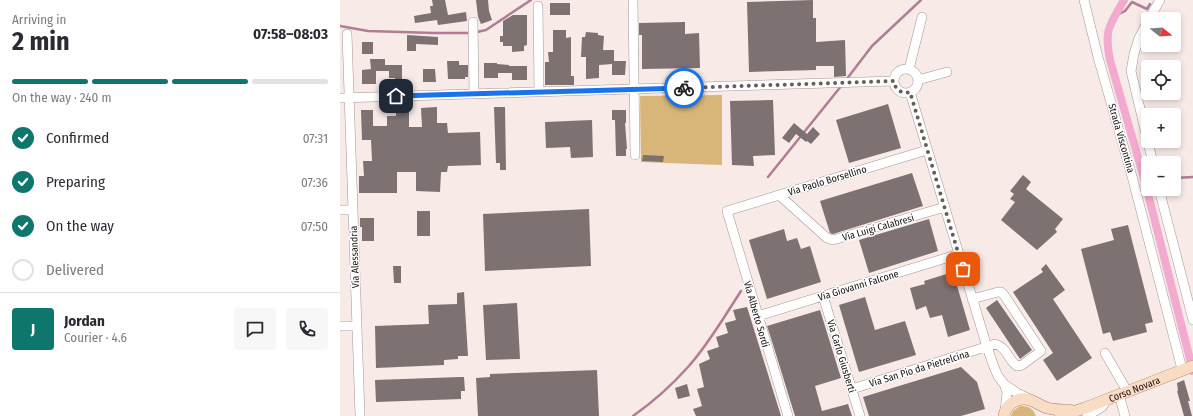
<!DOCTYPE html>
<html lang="en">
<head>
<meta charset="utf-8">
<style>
	body { margin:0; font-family:"Fira Sans Condensed",sans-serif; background:#f7f7f7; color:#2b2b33; height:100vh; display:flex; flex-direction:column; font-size:15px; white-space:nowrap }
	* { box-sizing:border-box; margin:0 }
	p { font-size:13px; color:#7c7c81 }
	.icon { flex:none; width:22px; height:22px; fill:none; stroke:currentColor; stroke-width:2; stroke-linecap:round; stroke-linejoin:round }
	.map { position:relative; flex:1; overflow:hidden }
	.side { display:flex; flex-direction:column; background:#fff; width:340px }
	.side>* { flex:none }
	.needle { width:26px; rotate:107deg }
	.tools { position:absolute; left:801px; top:12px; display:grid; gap:8px }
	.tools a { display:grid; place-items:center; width:40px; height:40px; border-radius:4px; background:#fff; box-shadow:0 2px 6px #0003; font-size:20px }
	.pin { position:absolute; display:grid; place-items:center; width:34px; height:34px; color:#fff; margin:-17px; border-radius:8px; box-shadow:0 2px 6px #0006 }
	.courier { position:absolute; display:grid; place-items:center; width:40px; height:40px; margin:-20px; border:3px solid #1a73e8; border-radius:50%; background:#fff; color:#222; box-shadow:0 1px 5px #0007 }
	.summary em { font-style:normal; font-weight:700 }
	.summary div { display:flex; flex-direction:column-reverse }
	.summary { display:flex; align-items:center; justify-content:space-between; height:68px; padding:0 12px }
	h1 { font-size:26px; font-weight:700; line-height:30px }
	.bar { display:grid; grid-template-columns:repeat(4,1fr); gap:6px 4px; align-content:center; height:48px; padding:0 12px }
	.bar i { height:5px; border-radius:3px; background:#e1e1e2 }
	.bar .current { background:#0f766e }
	.bar p { grid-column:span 4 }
	.line { display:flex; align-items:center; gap:10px; padding:0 12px; border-top:1px solid #e1e1e2 }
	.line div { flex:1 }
	.round { display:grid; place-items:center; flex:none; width:42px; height:42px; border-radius:4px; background:#f7f7f7 }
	ol { padding:0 12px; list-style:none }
	li { display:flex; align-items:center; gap:12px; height:44px }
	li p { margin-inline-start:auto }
	li .icon { padding:4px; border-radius:50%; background:#0f766e; color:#fff; stroke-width:4 }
	li:last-child { color:#7c7c81 }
	li i { width:22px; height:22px; border:2px solid #e1e1e2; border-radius:50% }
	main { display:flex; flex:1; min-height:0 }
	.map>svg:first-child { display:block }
</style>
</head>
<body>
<main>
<section class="side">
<div class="summary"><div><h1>2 min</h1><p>Arriving in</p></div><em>07:58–08:03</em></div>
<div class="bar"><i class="current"></i><i class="current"></i><i class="current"></i><i></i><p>On the way · 240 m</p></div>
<ol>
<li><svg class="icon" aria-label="check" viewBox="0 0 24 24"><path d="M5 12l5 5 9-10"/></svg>Confirmed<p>07:31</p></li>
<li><svg class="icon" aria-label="check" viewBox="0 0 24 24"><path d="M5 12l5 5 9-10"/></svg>Preparing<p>07:36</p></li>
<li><svg class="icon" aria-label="check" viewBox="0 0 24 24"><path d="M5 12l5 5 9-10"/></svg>On the way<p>07:50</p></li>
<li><i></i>Delivered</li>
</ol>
<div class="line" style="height:72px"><b class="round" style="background:#0f766e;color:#fff">J</b><div><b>Jordan</b><p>Courier · 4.6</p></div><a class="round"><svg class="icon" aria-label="chat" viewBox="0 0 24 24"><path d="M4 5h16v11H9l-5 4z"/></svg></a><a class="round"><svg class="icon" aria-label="phone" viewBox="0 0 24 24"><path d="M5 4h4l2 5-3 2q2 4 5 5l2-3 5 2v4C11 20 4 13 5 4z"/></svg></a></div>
</section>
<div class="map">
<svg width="853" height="416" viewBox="0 0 853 416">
	<rect width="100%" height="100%" fill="#f7eae7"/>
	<!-- green -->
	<path fill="#d8b578" d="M382,95V165L301,162L300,96Z
		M680,406C688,406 693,408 696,416H671L673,411Z"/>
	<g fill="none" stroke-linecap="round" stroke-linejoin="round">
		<!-- stream -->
		<path stroke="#b07d95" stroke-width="2.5" d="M775,16L785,11L792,2L807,9L810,4
			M0,26L28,31L94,33H130
			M137,32L146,30L191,0
			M506,80L532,46L581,0
			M428,177L502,85
			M834,178L853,177
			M805,182L808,180
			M293,416C313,402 331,386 348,367C368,345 384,317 401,291"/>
		<!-- canal -->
		<path stroke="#f2abce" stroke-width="8" d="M784,0C769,26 764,30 770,60L805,182L853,371"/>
	</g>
	<!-- building -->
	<path fill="#7d7172" d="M92,0H105L108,15L126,12L127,21L98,25L97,20L75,23L74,16L91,13L90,6H93Z
		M136,0H148L149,11L152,20L141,24L138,17Z
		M473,0V18H476V42L505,40L506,76L494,77V66H476V70L409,72L407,2Z
		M210,3H230V15H210Z
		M173,15H187V45L184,46V51L172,52V46H163V42H160V36H163V21Z
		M345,22V34L359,33L360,68L302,69V35H299V23Z
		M213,30H226V38L231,37V76H234V85H205V62H209L208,52H213Z
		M246,32L258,33V35L264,36L263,50H274V61H286L285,75H272V64L259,65V78L246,79V57H241L242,37H245Z
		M67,35L98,37V45L76,44V51H67Z
		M22,42H33V54H22Z
		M30,59H45V65H62V81H55V78H49V71H36V84H22V70L31,69Z
		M107,61H119V65H128V77H125V79H108Z
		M144,63H157V64L169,65V66H187V80H172V73H158V78H144Z
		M83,69H95L96,82H83Z
		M433,100L435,155L413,156L414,166L392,165L390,101Z
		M548,104L561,148L509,163L496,120Z
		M97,107V123H107L108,133L140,132L141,165L108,166L107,172H101L100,192L76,191V172H57V193H19V176H24L23,161H32L31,140H22L21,110H33V126H47V116H56V111L69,110V127H82L81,108Z
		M154,107H165L166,170H160V163H156Z
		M272,110H286V123H285L287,149H286V156H276L275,120H272Z
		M252,120L253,157L231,158L230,147L206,148L205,122Z
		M454,123L467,134L473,127L480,134L471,144L467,141L466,142L456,134L449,143L442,138Z
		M303,155L324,156L323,162L302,161Z
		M572,173L583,206L493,234L490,233L480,201Z
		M683,175L691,182L686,189L723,219L715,229L717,232L697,250L661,220L675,202L670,199L674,194L670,191Z
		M249,209L251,266L145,271L143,214Z
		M77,211H90V236H77Z
		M20,218H34V241H22V227H20Z
		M589,219L598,251L529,273L519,240Z
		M788,225L813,322L805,324L807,332L773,341L770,332L763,334L741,249L774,240L771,229Z
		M444,229L447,241L457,238L461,249L470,246L481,282L427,299L409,240Z
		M706,264L725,290L713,299L752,358L717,381L703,360L713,353L673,292L703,272L701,269Z
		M53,266H61V283H54Z
		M613,272L630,330L608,337L602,315L590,318L586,306L576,310L570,288L585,284L584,281Z
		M124,292L128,356H118V359L104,360V365L36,368L35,326L89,324L88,305L117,304V293Z
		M525,297L535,330L565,321L576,355L519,372L499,305Z
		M657,300L692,350L680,359L646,308Z
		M177,303L180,359L146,360L143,305Z
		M407,307L441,416H356L353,409L362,406L357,389L364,387L359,364L370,359L367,351L379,347L376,337L388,333L385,323L396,320L393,310Z
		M480,310L501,378L475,386L482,411L508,404L512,416H455L430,335L427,326Z
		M621,367L637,382L645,409L621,416H529L523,397Z
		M257,370L259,416H138L136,378L150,377V374Z
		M120,377H124L125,391H121V399L36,402L35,380Z
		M844,380L850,401H848L852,416H844L837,391H838L837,383Z
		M347,384L350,396L338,399L335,388Z"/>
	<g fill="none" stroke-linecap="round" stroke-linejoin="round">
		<!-- minor casing -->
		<g stroke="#a39794" stroke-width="10">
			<path id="minor" d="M293,0L295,155
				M744,0L758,57L793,180L842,369
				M198,6L199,92
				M809,19L820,0
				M808,21L799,38L794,54L791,71L813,163
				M133,22L134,93
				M7,34L20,416
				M554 81a12 12 0 1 1 24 0a12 12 0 1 1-24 0Z
				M569,69L582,17
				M578,80L607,72
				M570,92L647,347L654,367L658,376L664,384L667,392L665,412
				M0,98L554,81
				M819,189L853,320
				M439,195L487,238L493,240L605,207
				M0,210H13
				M483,296L520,416
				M418,316L619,254
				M0,326H16
				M765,353L787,391
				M664,384L677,393L690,399
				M512,389L655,344C667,347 668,360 677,366L682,365L701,351L664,295L661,292H658L632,299
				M779,395L785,416
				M448,416L387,211L587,150
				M747,416L762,407L767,400"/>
		</g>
		<!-- major casing -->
		<g stroke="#a7856c" stroke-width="12">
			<g id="major">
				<path d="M664,416C666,404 678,396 690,400C696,402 701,406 707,408C715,410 722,410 730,410"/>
				<path id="s1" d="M720,416L745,408L853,366"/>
			</g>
		</g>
		<!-- minor -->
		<use href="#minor" stroke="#fff" stroke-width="9"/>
		<!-- major -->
		<use href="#major" stroke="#fadbc4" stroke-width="11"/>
	</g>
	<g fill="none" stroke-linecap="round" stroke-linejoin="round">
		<!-- done -->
		<path stroke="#645d5b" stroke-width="4" stroke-dasharray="0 7.2" d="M344,88L554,81C555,90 561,94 570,92L623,269"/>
		<!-- route -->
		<path stroke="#1a73e8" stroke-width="5" d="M56,96L344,88"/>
	</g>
	<g text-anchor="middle" stroke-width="3" stroke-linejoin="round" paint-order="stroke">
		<!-- street labels -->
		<g font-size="10" fill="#151110" stroke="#fff">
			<text transform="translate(782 138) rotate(74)" y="4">Strada Viscontina</text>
			<text transform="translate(487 180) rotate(-17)" y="4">Via Paolo Borsellino</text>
			<text transform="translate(538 227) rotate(-16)" y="4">Via Luigi Calabresi</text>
			<text transform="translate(14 257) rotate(-92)" y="4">Via Alessandria</text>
			<text transform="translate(518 285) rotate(-17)" y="4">Via Giovanni Falcone</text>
			<text transform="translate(417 314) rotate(74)" y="4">Via Alberto Sordi</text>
			<text transform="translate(502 356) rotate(73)" y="4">Via Carlo Giusberti</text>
			<text transform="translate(579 368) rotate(-17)" y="4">Via San Pio da Pietrelcina</text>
			<text dy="4" stroke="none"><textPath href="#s1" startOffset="79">Corso Novara</textPath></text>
		</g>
	</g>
</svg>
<div class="tools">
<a><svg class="needle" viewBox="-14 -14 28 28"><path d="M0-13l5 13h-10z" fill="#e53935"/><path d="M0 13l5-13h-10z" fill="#7c7c81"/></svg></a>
<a><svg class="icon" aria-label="locate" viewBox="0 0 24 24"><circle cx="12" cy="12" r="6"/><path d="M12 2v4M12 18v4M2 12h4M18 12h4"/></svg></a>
<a>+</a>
<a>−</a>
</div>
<div class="pin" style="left:623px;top:269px;background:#ea580c"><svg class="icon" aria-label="bag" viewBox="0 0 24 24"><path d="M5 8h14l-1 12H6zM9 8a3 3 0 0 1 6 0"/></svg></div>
<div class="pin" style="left:56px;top:96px;background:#1f2937"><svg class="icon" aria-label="home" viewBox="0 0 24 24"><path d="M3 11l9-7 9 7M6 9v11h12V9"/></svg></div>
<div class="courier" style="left:344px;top:88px"><svg class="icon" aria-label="bike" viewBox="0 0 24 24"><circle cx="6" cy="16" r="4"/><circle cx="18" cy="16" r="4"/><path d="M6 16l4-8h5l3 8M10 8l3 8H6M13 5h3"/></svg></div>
</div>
</main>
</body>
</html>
